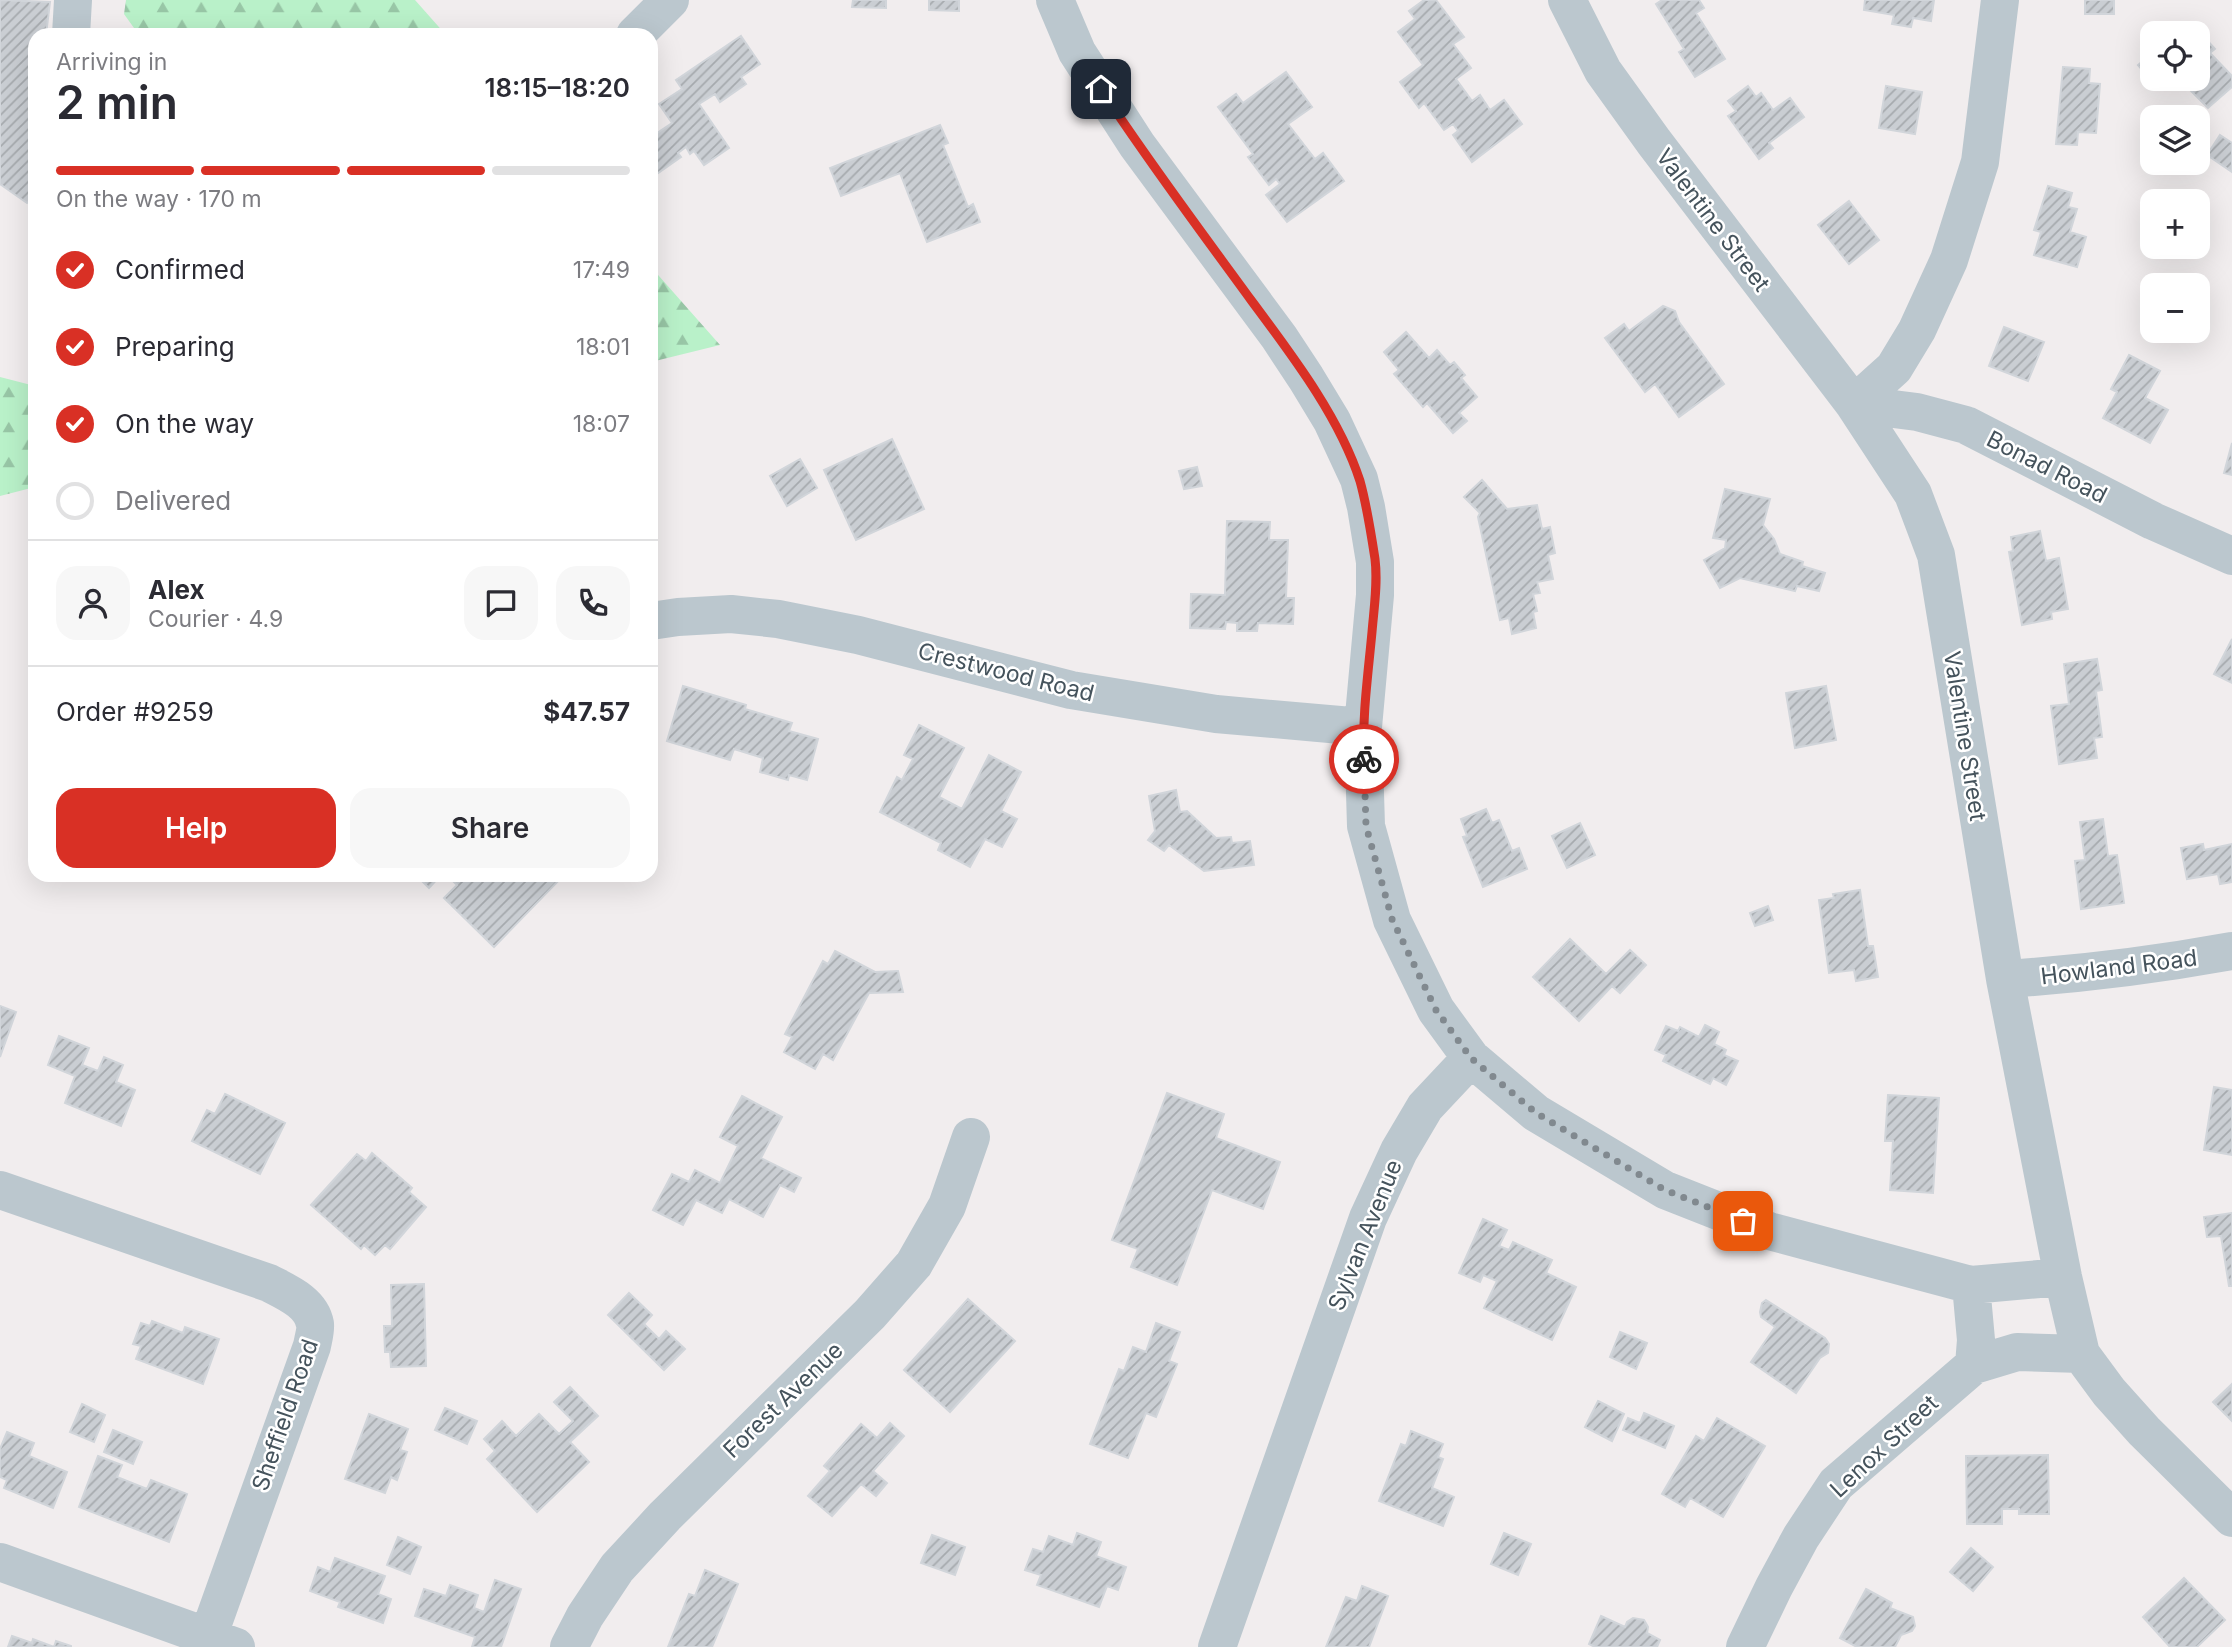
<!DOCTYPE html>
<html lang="en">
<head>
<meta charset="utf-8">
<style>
	body { margin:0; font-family:Inter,sans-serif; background:#f7f7f7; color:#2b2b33; height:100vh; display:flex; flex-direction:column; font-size:26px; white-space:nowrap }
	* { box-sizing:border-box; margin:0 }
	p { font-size:23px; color:#7c7c81 }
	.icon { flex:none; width:38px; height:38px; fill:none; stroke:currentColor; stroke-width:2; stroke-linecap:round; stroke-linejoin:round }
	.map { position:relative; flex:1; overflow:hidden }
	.panel { position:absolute; left:28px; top:28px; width:630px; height:854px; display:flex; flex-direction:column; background:#fff; border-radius:21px; box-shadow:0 7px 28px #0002 }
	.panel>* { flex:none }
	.tools { position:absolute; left:2140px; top:21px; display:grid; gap:14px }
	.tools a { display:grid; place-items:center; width:70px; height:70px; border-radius:14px; background:#fff; box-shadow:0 7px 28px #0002; font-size:35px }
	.pin { position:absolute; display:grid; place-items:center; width:60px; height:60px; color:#fff; margin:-30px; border-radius:14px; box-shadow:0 4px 10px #0006 }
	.courier { position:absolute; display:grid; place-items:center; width:70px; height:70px; margin:-35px; border:5px solid #d93025; border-radius:50%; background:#fff; color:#222; box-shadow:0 2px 9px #0007 }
	.summary em { font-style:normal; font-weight:600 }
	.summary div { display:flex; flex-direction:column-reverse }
	.summary { display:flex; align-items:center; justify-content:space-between; height:119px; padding:0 28px }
	h1 { font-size:46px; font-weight:600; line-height:52px }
	.bar { display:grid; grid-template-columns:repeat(4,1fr); gap:10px 7px; align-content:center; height:84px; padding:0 28px }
	.bar i { height:9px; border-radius:5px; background:#e1e1e2 }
	.bar .active { background:#d93025 }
	.bar p { grid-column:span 4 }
	.line { display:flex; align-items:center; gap:18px; padding:0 28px; border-top:2px solid #e1e1e2 }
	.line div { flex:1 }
	.round { display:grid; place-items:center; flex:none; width:74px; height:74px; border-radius:21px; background:#f7f7f7 }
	ol { padding:0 28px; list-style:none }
	li { display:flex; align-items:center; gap:21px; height:77px }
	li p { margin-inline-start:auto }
	li .icon { padding:7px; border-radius:50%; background:#d93025; color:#fff; stroke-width:4 }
	li:last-child { color:#7c7c81 }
	li i { width:38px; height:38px; border:4px solid #e1e1e2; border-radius:50% }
	.button { display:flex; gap:14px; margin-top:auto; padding:14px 28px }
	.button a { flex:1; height:80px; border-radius:21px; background:#d93025; color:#fff; font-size:28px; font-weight:600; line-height:80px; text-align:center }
	.button a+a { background:#f7f7f7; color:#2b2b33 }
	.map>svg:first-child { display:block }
</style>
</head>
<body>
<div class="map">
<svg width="2232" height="1647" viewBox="0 0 2232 1647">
	<defs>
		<pattern id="forest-firs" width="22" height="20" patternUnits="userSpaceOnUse" patternTransform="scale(1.75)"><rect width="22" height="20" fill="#b9f1c9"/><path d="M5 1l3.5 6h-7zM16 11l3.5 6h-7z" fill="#98c6a6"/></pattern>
		<pattern id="building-hatch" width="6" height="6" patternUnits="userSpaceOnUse" patternTransform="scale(1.75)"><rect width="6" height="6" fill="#caced3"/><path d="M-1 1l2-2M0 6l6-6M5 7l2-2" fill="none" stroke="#a6aaae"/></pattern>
	</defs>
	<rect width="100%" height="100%" fill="#f1edee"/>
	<!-- forest -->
	<path fill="url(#forest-firs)" d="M126,0H415L446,35H139L124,14Z
		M651,267L720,345L651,362Z
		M0,377L35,386V487L0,496Z"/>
	<!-- building -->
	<path fill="url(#building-hatch)" stroke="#d1d5da" stroke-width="2" d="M0,0L50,2L46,35H35V195L27,203L0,184Z
		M853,0H886V8L852,7Z
		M929,0H959V11L929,10Z
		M1424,0H1436L1464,37L1453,44L1471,68L1456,79L1472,101L1480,95L1490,110L1504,100L1522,124L1472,162L1453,135L1458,131L1453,124L1444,130L1424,103L1419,108L1400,82L1423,65L1398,32L1415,19L1409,11Z
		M1662,0H1699L1704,8L1696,13L1725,59L1695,77L1679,52L1684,49L1656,4Z
		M1865,0H1934L1931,21L1913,18L1911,27L1892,24L1894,15L1864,10Z
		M2085,0H2114V14H2085Z
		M741,36L760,64L741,77L746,84L720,102L715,94L699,104L729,148L704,165L694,151L690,154L686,147L678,153L681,157L651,178V123L657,133L672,123L659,104L682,89L676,80Z
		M2205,38L2215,49L2210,53L2232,76V87L2208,108L2179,79H2198V44Z
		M2152,53V79H2169L2158,88L2138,65Z
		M2063,67L2090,69L2089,83L2100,84L2096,133L2078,132L2077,145L2056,144Z
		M1286,72L1312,107L1288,124L1315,159L1323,153L1344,181L1287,222L1266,195L1280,184L1276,179L1269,185L1248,157L1253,154L1218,107L1236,94L1243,103Z
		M1748,86L1756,97L1761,93L1773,110L1790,98L1804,117L1769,143L1773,148L1759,159L1728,116L1736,111L1728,101Z
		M1886,86L1922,92L1915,134L1879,128Z
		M940,125L948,143L943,145L968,207L973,204L980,222L927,242L900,173L841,196L830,168Z
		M2220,135L2232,143V172L2207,155Z
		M2048,186L2072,193L2068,207L2077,209L2070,232L2086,237L2077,267L2034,255L2041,232L2034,230Z
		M1849,201L1879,240L1849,264L1818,225Z
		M1663,306L1675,311L1679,322L1724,384L1679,417L1655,384L1645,392L1605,338L1624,324L1629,331Z
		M2004,327L2044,342L2028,381L1989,366Z
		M1406,332L1429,358L1437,350L1450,365L1454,362L1465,375L1461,378L1477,397L1459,413L1467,421L1453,433L1427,403L1423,407L1394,374L1399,370L1384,352Z
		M2129,355L2160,371L2145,398L2168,410L2150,443L2103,418L2117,392L2111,389Z
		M892,439L924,509L856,540L824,470Z
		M2232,443V475L2224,473Z
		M800,459L817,488L787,506L770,476Z
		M1197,467L1202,486L1184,489L1179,471Z
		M1482,480L1507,509L1537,505L1542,529L1550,527L1555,553L1548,555L1553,579L1537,582L1540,593L1533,594L1537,611L1533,612L1536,628L1512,634L1509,618L1500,620L1478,517L1480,513L1464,497Z
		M1725,489L1770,499L1763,525L1774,539L1780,554L1803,562L1802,566L1825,573L1819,591L1797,586L1795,591L1740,578L1720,588L1704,560L1725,548L1726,540L1713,538Z
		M1227,521L1270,522L1269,540H1288L1286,598H1294L1293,624L1258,623L1257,631H1237V623L1226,622L1225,629L1190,628L1191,594L1225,595Z
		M2040,531L2046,561L2059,558L2068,609L2051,612L2052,619L2022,625L2009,552L2013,551L2011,537Z
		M2232,639V683L2214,674Z
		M2097,659L2102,690L2096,691L2102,737L2094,738L2097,758L2059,764L2051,706L2069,704L2064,664Z
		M683,686L746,705L745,709L792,723L789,731L818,739L807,780L789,775L788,780L760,772L763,758L734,749L730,760L667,741Z
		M1826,686L1836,740L1795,748L1786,693Z
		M919,725L964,748L939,797L962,809L989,755L1021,772L1001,811L1017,819L1002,847L985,839L970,867L938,850L941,843L880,812L897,777L902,780L913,759L904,755Z
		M1176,790L1180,812L1187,811L1216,838L1231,837L1232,843L1250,841L1254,865L1204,871L1169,845L1164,851L1148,840L1155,831L1149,796Z
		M1486,809L1492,823L1499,820L1512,851L1519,848L1527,869L1483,887L1463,837L1467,836L1461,819Z
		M2103,819L2108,856L2117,855L2124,903L2081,909L2075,861L2085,860L2080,822Z
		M1580,823L1595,855L1567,868L1552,836Z
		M2203,844L2204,850L2232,844V882L2220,884L2218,874L2187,879L2181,848Z
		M416,875H441L429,888Z
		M447,875H564L494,947L444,898L457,885Z
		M1860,890L1868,946H1873L1878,977L1856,981L1854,970L1829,973L1819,900L1834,898L1833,894Z
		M1768,906L1773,920L1755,926L1750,913Z
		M1570,939L1606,974L1630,950L1646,965L1620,993L1612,986L1579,1021L1533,977Z
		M835,951L875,972L898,971L903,992L869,993L833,1060L823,1054L815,1069L784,1052L792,1037L785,1034L823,961L828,964Z
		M0,1006L16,1012L0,1057Z
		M1705,1025L1719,1032L1714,1044L1726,1050L1724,1055L1738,1061L1726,1085L1713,1078L1710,1084L1663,1061L1666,1055L1655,1050L1666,1026L1678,1031L1680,1027L1699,1037Z
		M59,1036L89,1048L82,1065L98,1071L104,1057L123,1065L116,1082L135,1090L121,1126L65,1103L75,1076L48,1065Z
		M2214,1087L2232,1090V1155L2204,1150Z
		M1167,1093L1224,1114L1216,1138L1280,1162L1263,1209L1212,1190L1177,1285L1131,1267L1138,1249L1112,1240Z
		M225,1094L285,1123L260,1174L192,1141L207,1110L215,1114Z
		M1888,1095L1939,1098L1933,1193L1890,1190L1893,1141H1885Z
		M742,1096L782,1117L761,1158L801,1178L794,1192L780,1185L763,1217L729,1199L722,1213L696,1200L683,1225L653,1210L672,1174L689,1182L695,1170L720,1183L738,1146L720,1137Z
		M372,1153L412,1188L409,1192L426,1207L390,1249L385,1245L375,1255L364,1245L361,1249L311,1205L357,1154L366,1161Z
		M2232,1213V1286H2229L2221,1236L2207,1237L2204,1217Z
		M1483,1219L1507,1230L1499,1246L1509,1250L1513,1242L1552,1260L1546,1273L1576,1287L1552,1340L1484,1308L1497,1281L1483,1275L1480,1282L1459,1273Z
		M424,1284L426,1366L391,1367L390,1352H385L384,1326H392L391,1285Z
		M629,1293L652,1315L644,1324L659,1339L666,1331L685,1349L664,1370L608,1315Z
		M968,1299L1015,1341L950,1412L904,1370Z
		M1766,1300L1825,1338L1829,1344L1828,1353L1820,1358L1796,1393L1751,1362L1775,1327L1761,1317L1760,1312L1762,1303Z
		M152,1321L183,1333L185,1327L219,1339L203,1384L136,1359L141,1346L133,1344L141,1323L150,1326Z
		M1156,1323L1180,1332L1169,1361L1177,1364L1156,1417L1146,1413L1128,1458L1090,1444L1119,1369L1124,1371L1133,1347L1146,1352Z
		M1620,1332L1647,1343L1636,1369L1610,1357Z
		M2232,1384V1421L2213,1402Z
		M570,1387L598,1416L570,1442L589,1462L537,1512L487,1459L495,1451L484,1439L502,1421L516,1436L539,1414L559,1434L573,1421L554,1402Z
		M1598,1401L1624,1414L1612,1441L1585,1427Z
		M82,1404L105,1415L94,1442L70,1432Z
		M445,1408L477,1421L467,1444L435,1430Z
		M1644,1413L1674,1426L1665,1448L1623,1430L1628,1418L1640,1423Z
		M369,1414L408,1429L400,1450L407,1452L397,1480L391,1477L385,1493L345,1479Z
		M1717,1418L1765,1446L1723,1517L1690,1498L1685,1507L1662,1494L1696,1436L1704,1441Z
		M890,1423L904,1436L873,1471L887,1483L876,1496L861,1484L832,1516L808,1496L830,1471L824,1466L861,1424L877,1438Z
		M113,1430L142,1442L133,1464L104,1452Z
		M1411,1431L1443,1444L1438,1457L1443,1459L1432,1488L1454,1497L1443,1526L1379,1501L1401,1444L1406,1446Z
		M7,1432L34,1443L29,1456L67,1472L53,1508L4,1488L7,1480L0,1477V1449Z
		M2048,1455L2049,1514H2019V1509H2002V1524H1967L1966,1456Z
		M98,1456L122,1465L117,1477L147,1489L151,1480L187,1494L169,1542L79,1507Z
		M1077,1533L1101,1542L1096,1556L1126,1567L1118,1590L1107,1586L1099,1607L1037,1585L1041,1575L1025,1570L1033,1549L1043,1552L1049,1536L1073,1545Z
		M1504,1533L1531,1544L1518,1575L1491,1564Z
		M932,1535L965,1547L955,1575L921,1563Z
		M398,1537L421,1547L410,1574L387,1565Z
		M1971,1548L1993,1567L1973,1591L1950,1572Z
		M335,1558L385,1576L378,1594L391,1599L383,1623L338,1607L340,1602L310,1591L318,1567L330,1572Z
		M705,1570L738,1584L712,1647H668L689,1594L695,1596Z
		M2184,1578L2225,1620L2197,1647H2170L2143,1617Z
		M495,1580L521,1589L501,1647H472L475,1637L415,1616L424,1589L446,1596L450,1585L478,1595L474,1608L484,1612Z
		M1362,1586L1388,1596L1369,1647H1326L1346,1597L1357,1601Z
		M1866,1589L1892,1603L1890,1608L1913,1617L1915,1626L1912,1631L1901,1635L1895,1647H1857L1840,1638Z
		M1601,1616L1625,1627L1627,1622L1633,1618L1644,1620L1648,1627L1647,1633L1660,1640L1657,1647H1595L1589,1644Z
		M12,1636L32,1643L33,1639L54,1647L56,1641L71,1646V1647H8Z"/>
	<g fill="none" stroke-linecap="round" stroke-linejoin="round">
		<!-- minor -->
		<path stroke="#bbc7ce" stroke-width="38" d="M1055,0L1077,52L1137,145L1279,337L1306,378L1332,421L1359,479L1366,507L1375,562V595L1363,727L1366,826L1392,920L1436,1010L1471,1058
			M1567,0L1603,71L1654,142L1854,404L1913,494L1936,555L2005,979L2063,1277L2081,1354L2109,1392L2144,1431L2232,1518
			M71,35L73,0
			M635,35L670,0
			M1854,404L1894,368L1917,330L1949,260L1980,162L2000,0
			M1854,404L1917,412L1966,425L2153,521L2232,556
			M651,621L678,617L731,614L778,619L858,635L1071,690L1216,714L1363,727
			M2005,979C2083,974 2155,965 2232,951
			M0,1190L269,1283C286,1292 311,1302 315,1324C316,1330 313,1340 312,1346L208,1637
			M1974,1365L2017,1352L2081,1354
			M0,1562L236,1647
			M569,1647L585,1616L617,1568L665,1516L870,1314L914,1264L947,1206L971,1137
			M1217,1647L1368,1218L1399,1151L1425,1107L1471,1058L1536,1113L1665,1190L1769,1231L1971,1285L2063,1277
			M1745,1647L1774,1587L1801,1537L1836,1484L1974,1365L1976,1340L1971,1285"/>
	</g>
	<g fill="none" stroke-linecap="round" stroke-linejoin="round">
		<!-- done -->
		<path stroke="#81898f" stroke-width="7" stroke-dasharray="0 12.6" d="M1364,759L1366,826L1392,919L1436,1010L1471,1058L1536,1113L1665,1190L1743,1221"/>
		<!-- route -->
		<path stroke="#d93025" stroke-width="9" d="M1101,89C1148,161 1200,230 1251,300C1291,354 1339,416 1360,481C1367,506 1371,533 1375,559C1378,583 1374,608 1372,632C1368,675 1362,717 1364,759"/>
	</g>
	<g text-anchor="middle" stroke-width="5" stroke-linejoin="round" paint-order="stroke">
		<!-- street labels -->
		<g font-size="23" fill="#45535c" stroke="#fff">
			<text transform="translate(1713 220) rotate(53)" y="8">Valentine Street</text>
			<text transform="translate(2047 467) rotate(27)" y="8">Bonad Road</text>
			<text transform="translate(1006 672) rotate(14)" y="8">Crestwood Road</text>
			<text transform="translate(1965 736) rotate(81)" y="8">Valentine Street</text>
			<text transform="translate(2119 967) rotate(-7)" y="8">Howland Road</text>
			<text transform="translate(1365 1235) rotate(-68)" y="8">Sylvan Avenue</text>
			<text transform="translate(783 1400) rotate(-44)" y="8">Forest Avenue</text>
			<text transform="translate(285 1415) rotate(-71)" y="8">Sheffield Road</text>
			<text transform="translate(1884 1446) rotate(-43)" y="8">Lenox Street</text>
		</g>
	</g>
</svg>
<div class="tools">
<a><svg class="icon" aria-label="locate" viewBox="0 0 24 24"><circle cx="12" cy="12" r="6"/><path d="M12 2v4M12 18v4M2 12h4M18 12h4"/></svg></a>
<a><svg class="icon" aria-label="layers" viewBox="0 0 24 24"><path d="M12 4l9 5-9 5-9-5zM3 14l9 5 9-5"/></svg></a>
<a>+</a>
<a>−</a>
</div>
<div class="pin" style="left:1743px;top:1221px;background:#ea580c"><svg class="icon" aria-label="bag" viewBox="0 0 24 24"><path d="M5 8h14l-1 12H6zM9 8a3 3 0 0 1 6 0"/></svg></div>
<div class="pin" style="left:1101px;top:89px;background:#1f2937"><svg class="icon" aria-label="home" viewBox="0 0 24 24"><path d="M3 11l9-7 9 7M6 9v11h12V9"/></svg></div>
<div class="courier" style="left:1364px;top:759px"><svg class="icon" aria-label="bike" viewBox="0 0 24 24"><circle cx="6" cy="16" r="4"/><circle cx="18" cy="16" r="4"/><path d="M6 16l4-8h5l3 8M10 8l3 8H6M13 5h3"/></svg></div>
<section class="panel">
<div class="summary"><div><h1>2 min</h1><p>Arriving in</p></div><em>18:15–18:20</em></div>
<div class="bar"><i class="active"></i><i class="active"></i><i class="active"></i><i></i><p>On the way · 170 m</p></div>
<ol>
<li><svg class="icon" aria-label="check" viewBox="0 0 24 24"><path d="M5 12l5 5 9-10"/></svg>Confirmed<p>17:49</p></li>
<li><svg class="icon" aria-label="check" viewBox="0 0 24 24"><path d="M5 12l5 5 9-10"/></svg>Preparing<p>18:01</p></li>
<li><svg class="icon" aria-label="check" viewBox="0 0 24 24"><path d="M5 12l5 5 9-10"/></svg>On the way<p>18:07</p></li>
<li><i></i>Delivered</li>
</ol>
<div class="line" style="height:126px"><a class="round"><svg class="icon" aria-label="person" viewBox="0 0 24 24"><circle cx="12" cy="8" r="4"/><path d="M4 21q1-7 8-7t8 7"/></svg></a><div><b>Alex</b><p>Courier · 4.9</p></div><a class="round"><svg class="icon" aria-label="chat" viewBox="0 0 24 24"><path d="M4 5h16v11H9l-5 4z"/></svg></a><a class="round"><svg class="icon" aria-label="phone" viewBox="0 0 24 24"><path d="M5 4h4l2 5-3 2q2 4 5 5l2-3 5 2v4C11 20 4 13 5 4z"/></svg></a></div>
<div class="line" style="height:91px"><div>Order #9259</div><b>$47.57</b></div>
<div class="button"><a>Help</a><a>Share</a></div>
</section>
</div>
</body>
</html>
